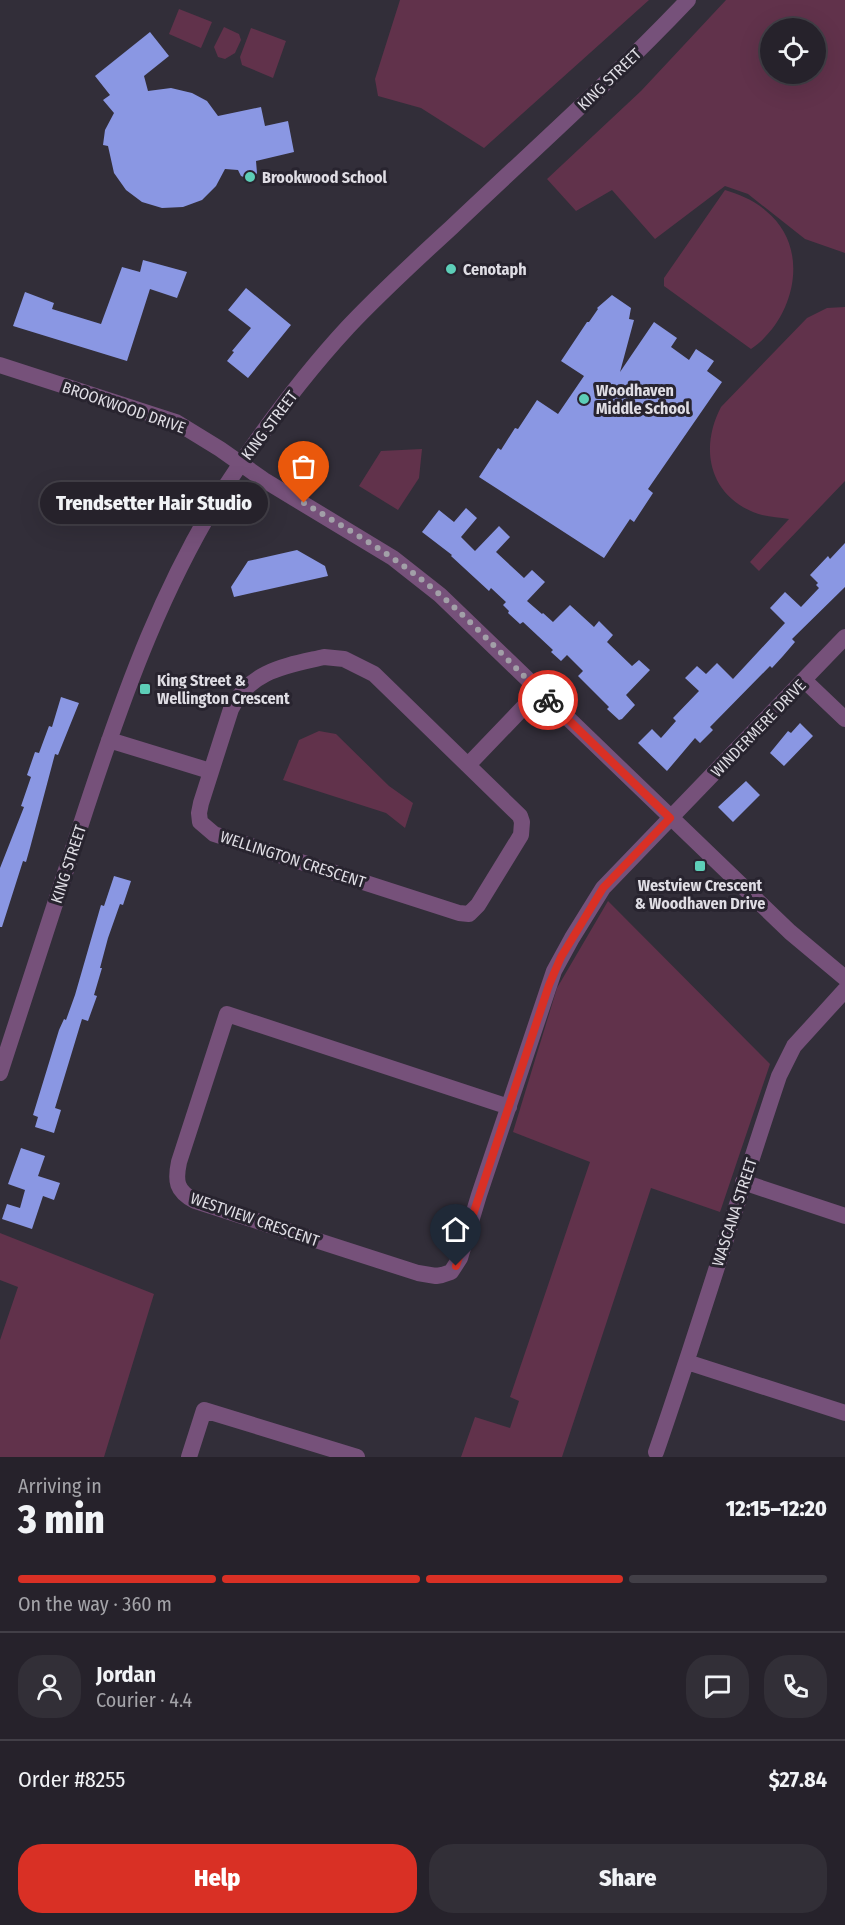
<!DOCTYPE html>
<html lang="en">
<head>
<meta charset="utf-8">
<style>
	body { margin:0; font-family:"Fira Sans Condensed",sans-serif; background:#322f37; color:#f1f3f6; height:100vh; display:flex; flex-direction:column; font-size:22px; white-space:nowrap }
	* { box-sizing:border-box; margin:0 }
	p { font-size:20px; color:#a4a4a9 }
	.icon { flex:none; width:33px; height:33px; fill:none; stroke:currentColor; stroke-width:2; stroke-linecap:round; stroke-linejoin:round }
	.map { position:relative; height:1457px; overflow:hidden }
	.side { display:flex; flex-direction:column; background:#26222b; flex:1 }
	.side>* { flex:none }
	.buttons { position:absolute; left:760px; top:18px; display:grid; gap:12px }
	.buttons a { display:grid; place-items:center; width:66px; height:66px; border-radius:50%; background:#26222b; box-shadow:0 6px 24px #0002,0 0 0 2px #423f47; font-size:30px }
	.pin { position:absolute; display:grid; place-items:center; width:51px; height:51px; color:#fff; margin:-62px -26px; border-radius:50% 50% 50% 0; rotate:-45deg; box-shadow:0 0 6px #0007 }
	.pin .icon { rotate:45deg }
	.courier { position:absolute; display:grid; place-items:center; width:60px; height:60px; margin:-30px; border:4px solid #d93025; border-radius:50%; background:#fff; color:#222; box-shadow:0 2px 8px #0007 }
	.bubble { position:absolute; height:42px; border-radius:21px; background:#26222b; box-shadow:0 6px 24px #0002,0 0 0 2px #423f47; font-size:20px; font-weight:800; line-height:42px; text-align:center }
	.summary em { font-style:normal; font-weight:800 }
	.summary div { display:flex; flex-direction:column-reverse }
	.summary { display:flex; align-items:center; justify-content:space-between; height:102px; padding:0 18px }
	h1 { font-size:39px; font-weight:800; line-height:45px }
	.bar { display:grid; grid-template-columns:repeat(4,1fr); gap:9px 6px; align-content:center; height:72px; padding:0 18px }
	.bar i { height:8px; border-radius:4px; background:#423f47 }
	.bar .current { background:#d93025 }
	.bar p { grid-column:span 4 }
	.line { display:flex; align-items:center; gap:15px; padding:0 18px; border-top:2px solid #423f47 }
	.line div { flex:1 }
	.round { display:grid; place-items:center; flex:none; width:63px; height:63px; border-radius:24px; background:#322f37 }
	.primary-button { display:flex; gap:12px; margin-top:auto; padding:12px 18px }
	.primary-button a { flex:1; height:69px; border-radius:24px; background:#d93025; color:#fff; font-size:24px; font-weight:800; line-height:69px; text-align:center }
	.primary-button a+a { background:#322f37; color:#f1f3f6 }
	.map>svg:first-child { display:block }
</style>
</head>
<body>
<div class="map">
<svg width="845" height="1457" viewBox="0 0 845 1457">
	<rect width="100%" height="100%" fill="#322e39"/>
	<!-- green -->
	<path fill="#61324b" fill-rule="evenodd" d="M400,0H649L484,148L421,108L378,96L375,79Z
		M726,0H845V253L805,239L748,194L725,186L655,239L612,190L576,211L547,179L641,91ZM771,28H816V74H771Z
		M179,9L212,22L201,48L169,34Z
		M224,27L239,34L241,40L235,53L225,59L218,57L214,47Z
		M251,28L286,41L273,78L242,65L240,57Z
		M725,190C740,195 754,200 766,211C812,248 795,319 751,349L664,286V278Z
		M845,307V481L759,571L750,562L789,519C777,517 765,517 753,512C708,493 700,447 721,407L807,318L827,308Z
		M422,449L419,478L398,510L359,486L381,451Z
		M319,731L336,734L389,786L413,803L405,828L386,813L283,780L299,740Z
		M608,901L770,1064L720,1212L651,1188L562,1457H461L475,1417L510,1428L519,1401L510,1397L590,1162L513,1132L557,988Z
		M0,1233L154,1294L104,1457H0V1340L18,1287L0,1280Z"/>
	<!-- building -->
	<path fill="#8a97e3" d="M150,32L169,56L144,76L148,91L171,88L192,93L207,101L218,116L261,107L265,126L288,121L294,152L256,161L257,173L255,176L246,178L241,176L238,170L225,169L216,186L202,200L183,207L162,208L142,202L126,190L114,173L108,146L103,145L105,130L114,113L103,100L110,95L95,76Z
		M143,260L187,272L177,298L150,289L127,361L13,326L25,292L54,303L52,309L101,324L122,267L140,272Z
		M246,288L291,325L248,378L227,361L234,352L232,351L251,328L228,310Z
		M612,295L631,308L629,319L634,320L620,372L654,322L677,338L671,347L689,360L696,349L714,361L707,371L722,382L648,489L653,493L634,522L630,519L604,558L479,477L498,448L501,450L515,428L518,429L537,400L558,414L584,376L561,361L587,322H589L598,309L597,308Z
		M466,508L477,518L461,537L475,551L499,526L510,537L496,552L524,578L532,570L545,582L527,601L542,614L543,613L553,622L570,605L594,627L599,621L613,635L607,642L632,666L639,660L650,670L626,695L635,705L622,719L619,720L607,709L609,707L578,676L583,671L567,655L561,661L551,652L553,650L523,622L520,624L508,613L509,611L503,605L506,602L491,588L489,591L451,556L452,555L422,532L439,510L454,522Z
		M845,543V587L792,639L795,642L783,656L772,668L770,666L710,727L713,730L700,743L695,738L667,771L638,743L652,729L661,738L676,721L673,718L699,691L685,678L697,666L706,674L717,663L733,679L785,623L770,608L785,592L801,607L819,588L816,585L818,583L810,575L828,556L830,559Z
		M297,550L325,566L328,576L234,597L231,587L248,561Z
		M61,697L79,703L58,755L55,754L30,848L26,862L23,861L2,927H0V868L24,807L21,806L31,777L27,775L35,752L39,753L49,726L52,727Z
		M800,723L813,736L784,766L770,753L788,731L791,733Z
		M746,781L760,795L733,822L718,807Z
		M114,876L131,881L123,905L120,904L108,938L100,968H102L94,995L97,996L88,1021L82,1019L55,1108L61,1110L54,1133L35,1127L38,1117L33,1115L59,1030L64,1019L66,1020L75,995L101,905L104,906Z
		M21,1148L45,1156L38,1176L60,1183L54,1200L43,1196L32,1229L2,1219L7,1204L20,1208L25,1190L8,1184Z"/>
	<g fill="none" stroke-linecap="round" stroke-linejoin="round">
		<!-- minor -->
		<path stroke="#76517a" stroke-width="16" d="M0,365L176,422L220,449L264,480L393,558L440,595L790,932L845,978
			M324,657L344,659L374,674L520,816L522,822L521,835L478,905L469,914L459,913L214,834L200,822L199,813L201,803L231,709C251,670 285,666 324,657Z
			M804,680L845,719
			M109,740L210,771
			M469,764L539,691
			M0,1073C27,990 54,907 81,824C122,698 166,571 243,460C275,414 310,368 348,327C381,292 417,259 452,227C531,152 613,79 688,0
			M509,1107L227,1014L179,1162C175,1181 176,1191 195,1201L418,1273L436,1276L442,1275L451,1272L460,1258L479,1195L554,971L572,938L603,888L845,637
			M743,1182L845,1216
			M687,1362L845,1413
			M656,1452C699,1328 737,1201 779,1076L794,1046L845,990
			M189,1457L204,1410L357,1457"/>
	</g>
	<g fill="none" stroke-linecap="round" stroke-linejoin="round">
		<!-- done -->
		<path stroke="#a2a0a8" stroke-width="6" stroke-dasharray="0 10.8" d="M304,503C342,526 381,548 417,576C464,612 505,658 548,700"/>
		<!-- route -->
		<path stroke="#d93025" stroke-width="8" d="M456,1266L549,985L561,957L603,888L670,818L548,700"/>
	</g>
	<!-- markers -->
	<g fill="#5dceb8" stroke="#28242f" stroke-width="2">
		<circle cx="250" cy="177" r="6"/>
		<circle cx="451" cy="269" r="6"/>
		<circle cx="584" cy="399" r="6"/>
		<rect x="139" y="683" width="12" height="12" rx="3"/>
		<rect x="694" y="860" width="12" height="12" rx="3"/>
	</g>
	<g text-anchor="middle" stroke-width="6" stroke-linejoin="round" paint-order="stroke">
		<!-- street labels -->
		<g font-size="16" fill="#dfdde4" stroke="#28242f">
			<text transform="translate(609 79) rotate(-44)" y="6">KING STREET</text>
			<text transform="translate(124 407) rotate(19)" y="6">BROOKWOOD DRIVE</text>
			<text transform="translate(269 425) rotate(-53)" y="6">KING STREET</text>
			<text transform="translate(758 728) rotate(-46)" y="6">WINDERMERE DRIVE</text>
			<text transform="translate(293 859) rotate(18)" y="6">WELLINGTON CRESCENT</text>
			<text transform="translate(68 864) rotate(-72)" y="6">KING STREET</text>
			<text transform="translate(734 1212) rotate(-72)" y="6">WASCANA STREET</text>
			<text transform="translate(255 1219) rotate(19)" y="6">WESTVIEW CRESCENT</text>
		</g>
		<!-- poi labels -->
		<g font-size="16" font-weight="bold" fill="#dfdde4" stroke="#28242f" text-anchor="start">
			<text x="262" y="183">Brookwood School</text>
			<text x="463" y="275">Cenotaph</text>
			<text x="596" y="396">Woodhaven<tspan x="596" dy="18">Middle School</tspan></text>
			<text x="157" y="686">King Street &amp;<tspan x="157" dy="18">Wellington Crescent</tspan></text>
			<text x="700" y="891" text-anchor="middle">Westview Crescent<tspan x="700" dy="18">&amp; Woodhaven Drive</tspan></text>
		</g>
	</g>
</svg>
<div class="buttons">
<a><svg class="icon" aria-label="locate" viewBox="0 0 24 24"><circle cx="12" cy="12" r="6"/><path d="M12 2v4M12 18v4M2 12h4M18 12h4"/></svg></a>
</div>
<div class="pin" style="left:304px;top:503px;background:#ea580c"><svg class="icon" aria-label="bag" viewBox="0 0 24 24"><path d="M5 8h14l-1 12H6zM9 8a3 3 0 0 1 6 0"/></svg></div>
<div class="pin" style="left:456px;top:1266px;background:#1f2937"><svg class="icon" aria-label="home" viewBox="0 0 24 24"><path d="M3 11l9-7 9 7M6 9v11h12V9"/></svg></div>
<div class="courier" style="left:548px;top:700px"><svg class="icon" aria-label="bike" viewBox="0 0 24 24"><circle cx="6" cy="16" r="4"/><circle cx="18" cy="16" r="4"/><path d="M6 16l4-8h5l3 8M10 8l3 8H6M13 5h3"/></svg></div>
<div class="bubble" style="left:40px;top:482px;width:228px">Trendsetter Hair Studio</div>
</div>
<section class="side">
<div class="summary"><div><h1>3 min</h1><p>Arriving in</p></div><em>12:15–12:20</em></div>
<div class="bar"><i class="current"></i><i class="current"></i><i class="current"></i><i></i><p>On the way · 360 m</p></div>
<div class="line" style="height:108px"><a class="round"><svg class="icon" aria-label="person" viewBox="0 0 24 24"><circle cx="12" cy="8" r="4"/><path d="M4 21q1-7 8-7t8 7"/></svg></a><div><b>Jordan</b><p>Courier · 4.4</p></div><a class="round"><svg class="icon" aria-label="chat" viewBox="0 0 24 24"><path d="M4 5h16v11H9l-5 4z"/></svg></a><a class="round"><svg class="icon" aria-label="phone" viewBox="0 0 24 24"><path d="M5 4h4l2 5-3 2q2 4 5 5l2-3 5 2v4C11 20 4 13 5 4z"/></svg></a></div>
<div class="line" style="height:78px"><div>Order #8255</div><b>$27.84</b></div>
<div class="primary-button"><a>Help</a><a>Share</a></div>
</section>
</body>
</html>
